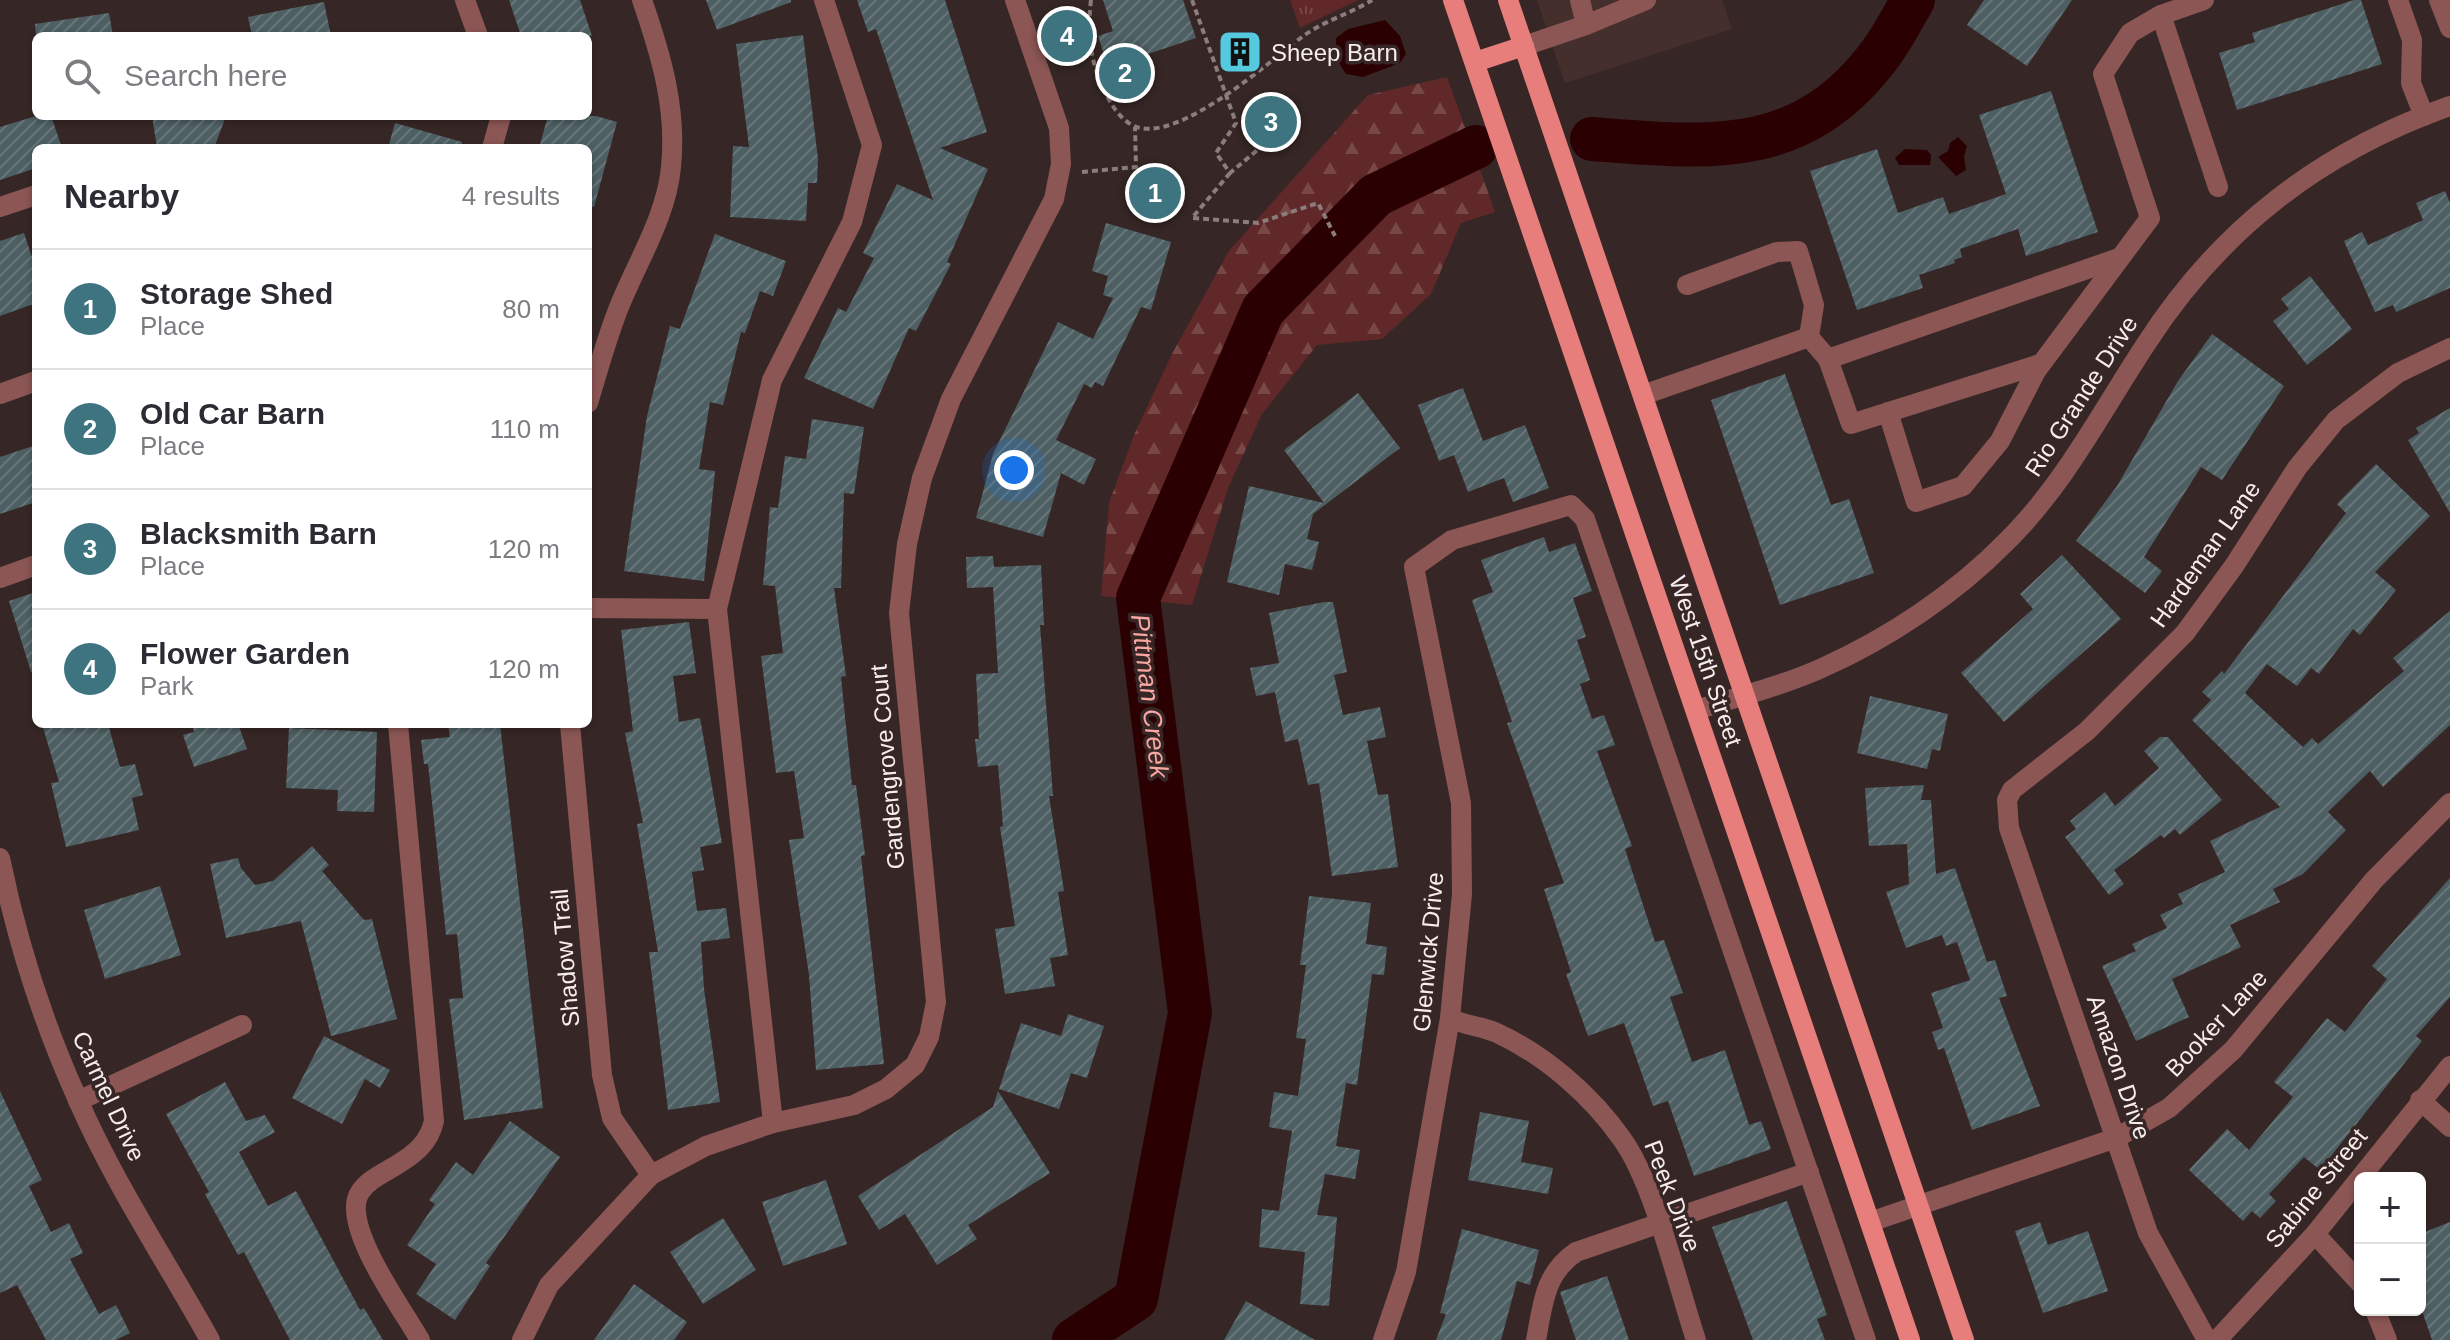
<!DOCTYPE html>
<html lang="en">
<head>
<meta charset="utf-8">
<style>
	:root { --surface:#fff; --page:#f7f7f7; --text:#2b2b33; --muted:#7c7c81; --line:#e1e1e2; --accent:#3e7380 }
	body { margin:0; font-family:Helvetica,sans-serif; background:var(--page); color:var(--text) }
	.controls { position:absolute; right:24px; bottom:24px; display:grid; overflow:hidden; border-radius:12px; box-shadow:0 2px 6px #0004 }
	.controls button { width:72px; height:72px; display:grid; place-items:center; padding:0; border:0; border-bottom:2px solid var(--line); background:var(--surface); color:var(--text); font:40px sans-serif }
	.you { position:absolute; left:1014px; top:470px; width:28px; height:28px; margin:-20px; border:6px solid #fff; border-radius:50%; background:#1a73e8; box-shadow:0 0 0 12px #1a73e833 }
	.badge { display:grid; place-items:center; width:52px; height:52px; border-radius:50%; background:var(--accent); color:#fff; font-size:26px; font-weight:700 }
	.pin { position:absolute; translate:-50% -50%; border:4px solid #fff; box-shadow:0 2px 8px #0006 }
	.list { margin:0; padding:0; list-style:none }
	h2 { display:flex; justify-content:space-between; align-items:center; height:104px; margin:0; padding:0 32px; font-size:34px }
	h2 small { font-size:26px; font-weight:400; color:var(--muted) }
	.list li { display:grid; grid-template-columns:52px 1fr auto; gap:24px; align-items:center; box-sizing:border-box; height:120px; padding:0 32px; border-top:2px solid var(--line) }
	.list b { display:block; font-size:30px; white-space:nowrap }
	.list p { margin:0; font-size:26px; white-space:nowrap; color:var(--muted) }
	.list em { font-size:26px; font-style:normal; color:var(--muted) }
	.icon { flex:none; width:44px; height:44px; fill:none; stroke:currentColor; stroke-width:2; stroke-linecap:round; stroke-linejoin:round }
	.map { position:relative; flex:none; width:2450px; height:1340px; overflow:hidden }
	.search { position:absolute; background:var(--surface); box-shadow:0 2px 6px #0004; left:32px; top:32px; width:560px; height:88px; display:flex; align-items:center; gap:20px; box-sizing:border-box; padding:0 28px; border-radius:12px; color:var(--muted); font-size:30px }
	.panel { position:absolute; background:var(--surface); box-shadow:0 2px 6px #0004; left:32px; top:144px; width:560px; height:584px; border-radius:12px }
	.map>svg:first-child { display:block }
	.built { fill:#442f2d }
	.grass { fill:url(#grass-tufts) }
	.forest { fill:url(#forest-firs) }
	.garden { fill:#602828 }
	.water { fill:#2b0003 }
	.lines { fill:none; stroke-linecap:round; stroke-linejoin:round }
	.river { stroke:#2b0003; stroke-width:44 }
	.building { fill:url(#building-hatch) }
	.path { stroke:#8a7d7c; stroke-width:4; stroke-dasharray:6 4; stroke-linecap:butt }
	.minor { stroke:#8b5654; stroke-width:20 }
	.major { stroke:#e87e7b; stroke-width:20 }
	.labels { text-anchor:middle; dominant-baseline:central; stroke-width:7; stroke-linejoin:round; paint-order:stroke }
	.poi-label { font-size:24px; fill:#f7edec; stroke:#362726; text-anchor:start }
	.street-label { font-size:24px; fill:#f7edec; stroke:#362726 }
	.water-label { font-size:26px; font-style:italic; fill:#faa6a2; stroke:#362726 }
</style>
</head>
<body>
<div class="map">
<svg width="2450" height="1340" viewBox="0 0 2450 1340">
	<defs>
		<pattern id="grass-tufts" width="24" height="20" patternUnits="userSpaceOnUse" patternTransform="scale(2)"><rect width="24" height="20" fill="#602828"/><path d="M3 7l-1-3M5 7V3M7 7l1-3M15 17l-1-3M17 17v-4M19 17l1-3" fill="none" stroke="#784847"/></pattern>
		<pattern id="forest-firs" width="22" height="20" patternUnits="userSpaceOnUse" patternTransform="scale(2)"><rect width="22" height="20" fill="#602828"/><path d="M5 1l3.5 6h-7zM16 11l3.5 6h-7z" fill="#784847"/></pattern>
		<pattern id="building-hatch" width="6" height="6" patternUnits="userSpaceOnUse" patternTransform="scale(2)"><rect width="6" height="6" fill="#4d5f62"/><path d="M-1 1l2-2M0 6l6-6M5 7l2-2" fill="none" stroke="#677679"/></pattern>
	</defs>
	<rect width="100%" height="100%" fill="#362726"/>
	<polygon class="built" points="1537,0 1722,0 1732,29 1565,83"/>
	<polygon class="grass" points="1290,0 1358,0 1300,28"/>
	<polygon class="forest" points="1447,77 1495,212 1461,223 1431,294 1382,339 1317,345 1262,414 1228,488 1192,605 1101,596 1109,503 1134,435 1173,352 1229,251 1368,95"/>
	<polygon class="garden" points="1080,9 1080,43 1058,51 1048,19"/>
	<g class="water">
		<polygon points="1385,20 1400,36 1406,54 1400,63 1363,77 1346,74 1336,58 1336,38 1348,29"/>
		<polygon points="1958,137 1967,146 1964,157 1966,170 1956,176 1938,157 1948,151 1950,143"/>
		<polygon points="1905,149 1927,150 1931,155 1930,165 1899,165 1895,158"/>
	</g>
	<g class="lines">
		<g class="river">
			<path d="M1592,139C1710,148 1802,160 1881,53C1893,37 1903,17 1913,0"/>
			<polyline points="1074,1340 1136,1299 1190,1013 1138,598 1263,310 1376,195 1476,147"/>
		</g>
	</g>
	<g class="building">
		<polygon points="509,0 580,0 592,36 521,36"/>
		<polygon points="706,0 791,0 791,2 717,30"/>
		<polygon points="857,0 945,0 987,132 940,148 988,169 947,262 951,264 916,331 909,328 873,409 804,378 838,308 846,312 874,258 863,253 897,184 933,200 876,29 868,32"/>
		<polygon points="1103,0 1183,0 1196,38 1136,58 1145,88 1118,97 1098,36 1113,31"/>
		<polygon points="1984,0 2072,0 2027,66 1967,25"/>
		<polygon points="2354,0 2361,0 2382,64 2237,110 2219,53 2255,42 2252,33"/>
		<polygon points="324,2 331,36 252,36 248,17"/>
		<polygon points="109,13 113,36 36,36 35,24"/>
		<polygon points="1247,31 1258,66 1234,74 1223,39"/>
		<polygon points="803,35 818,159 817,183 808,183 806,221 730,217 733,146 749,147 736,44"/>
		<polygon points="2051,91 2098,232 2026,256 2018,229 1960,249 1962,257 1954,260 1955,263 1919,275 1923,288 1857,310 1810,171 1877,149 1898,213 1943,197 1949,214 2006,194 1979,115"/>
		<polygon points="1280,105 1290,120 1263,139 1252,124"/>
		<polygon points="36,116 51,116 62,148 36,148 36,168 0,180 0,127"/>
		<polygon points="152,116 226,116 214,148 157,148"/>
		<polygon points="548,116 596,116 617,122 594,207 588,206 588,148 539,148"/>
		<polygon points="395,123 462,142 462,148 388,148"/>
		<polygon points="1170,176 1177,200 1141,211 1134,186"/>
		<polygon points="2445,191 2450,203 2450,288 2396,312 2393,305 2375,312 2344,241 2362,232 2368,245 2423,220 2416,203"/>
		<polygon points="1106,223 1171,242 1151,310 1141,307 1103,386 1095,382 1092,388 1084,384 1056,440 1096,459 1084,485 1061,473 1043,537 976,518 993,454 1058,322 1093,339 1113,298 1103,295 1108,276 1092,271"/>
		<polygon points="24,233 36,269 36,303 0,316 0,241"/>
		<polygon points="715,234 786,261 773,296 760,291 745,333 741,332 723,405 710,402 699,469 715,471 704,581 624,571 647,416 670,326 680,329"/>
		<polygon points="2310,276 2352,329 2307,365 2273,321 2289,309 2281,299"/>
		<polygon points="2212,334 2284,386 2222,480 2201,467 2144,557 2162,571 2145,593 2076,541 2117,486 2178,381"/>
		<polygon points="1785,374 1831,505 1849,499 1874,573 1780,605 1711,400"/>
		<polygon points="1463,388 1483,441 1525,425 1549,488 1513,502 1504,478 1468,492 1454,455 1439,461 1418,405"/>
		<polygon points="1358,393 1400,448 1313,514 1307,539 1319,542 1312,570 1285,564 1279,595 1227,582 1249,486 1324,503 1284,450"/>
		<polygon points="2450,408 2450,513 2408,440 2419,433 2416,428"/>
		<polygon points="812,419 864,427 854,494 844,493 841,588 834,588 846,676 841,677 852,785 856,785 865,855 861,856 884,1064 816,1070 809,975 789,840 804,838 794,771 776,773 761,656 783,653 775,586 763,585 770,507 778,508 785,456 806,459"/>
		<polygon points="36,445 36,502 0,514 0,457"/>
		<polygon points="2376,464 2430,516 2375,572 2396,590 2360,635 2353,629 2319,674 2311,668 2297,686 2267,664 2245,693 2303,747 2312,738 2318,744 2404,671 2393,658 2450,611 2450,725 2383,787 2370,771 2328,812 2346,830 2303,874 2273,889 2280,902 2230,925 2241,947 2172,979 2189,1017 2136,1041 2102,966 2136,951 2132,944 2167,928 2160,915 2183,904 2178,894 2225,872 2210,841 2280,807 2192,720 2211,700 2202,692 2222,671 2224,674 2346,513 2337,504"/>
		<polygon points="1544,537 1549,552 1575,543 1592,591 1573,598 1586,637 1577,640 1590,680 1580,684 1592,719 1604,715 1615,745 1597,751 1632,846 1625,849 1655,942 1664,940 1683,993 1670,997 1692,1062 1725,1050 1749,1125 1761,1121 1771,1149 1694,1176 1668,1101 1653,1106 1624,1023 1588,1036 1566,974 1571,972 1544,889 1564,883 1507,723 1512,722 1472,600 1493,592 1481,560"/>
		<polygon points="2062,555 2121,619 2004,722 1961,673 2033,609 2020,594"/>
		<polygon points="993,556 994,567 1041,565 1044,625 1040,625 1053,796 1049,796 1064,891 1058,892 1068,955 1050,958 1055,986 1005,994 995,929 1015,926 1000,827 1003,826 998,765 978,767 975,739 979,739 976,674 998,673 993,587 967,588 966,557"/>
		<polygon points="36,592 36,671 31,672 9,601"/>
		<polygon points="1324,602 1333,602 1347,672 1334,675 1343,715 1380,707 1386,737 1367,741 1378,795 1388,794 1398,867 1332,876 1319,783 1308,785 1298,739 1285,742 1275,692 1256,696 1250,668 1279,663 1269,613"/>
		<polygon points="689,622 696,673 673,676 679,722 700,718 722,843 700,847 704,870 692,872 697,911 726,908 730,938 701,942 704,989 720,1102 668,1110 649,952 658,952 637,824 643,823 625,733 633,731 621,630"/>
		<polygon points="1870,696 1948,714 1940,751 1932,749 1927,769 1857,753"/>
		<polygon points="42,724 108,724 120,767 135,764 143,795 132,798 139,830 66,847 51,783 59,782"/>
		<polygon points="192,724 238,724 247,749 194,767 183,735 194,732"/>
		<polygon points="448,724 500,724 543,1108 464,1120 449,999 463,998 457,934 446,935 428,764 424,764 421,740 450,737"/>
		<polygon points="289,728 377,732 374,812 337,811 338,790 286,788"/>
		<polygon points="2160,737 2168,737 2222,800 2180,835 2175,829 2164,838 2161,835 2114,870 2124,884 2109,895 2065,837 2076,829 2070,821 2105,792 2115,806 2159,768 2144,751"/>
		<polygon points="1924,785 1921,800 1931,800 1936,874 1955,868 1987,962 1995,960 2007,996 1999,998 2040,1106 1972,1130 1944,1048 1938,1050 1932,1032 1943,1028 1931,993 1970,980 1957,942 1946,946 1942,935 1906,948 1886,892 1909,884 1907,844 1869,846 1865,788"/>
		<polygon points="312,846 329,865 322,871 364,920 372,919 397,1019 331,1036 301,921 226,938 210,864 238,858 241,868 255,885 273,881"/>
		<polygon points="2450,878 2450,997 2416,1036 2422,1041 2320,1170 2304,1157 2269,1194 2276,1201 2260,1218 2252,1211 2243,1221 2189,1170 2227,1129 2249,1150 2293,1097 2274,1082 2327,1018 2345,1032 2387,979 2372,966"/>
		<polygon points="160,886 181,955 105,979 84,910"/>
		<polygon points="1309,896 1371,903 1366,944 1387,947 1384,975 1372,974 1357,1085 1346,1083 1336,1146 1360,1150 1355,1179 1325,1174 1317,1215 1337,1217 1329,1306 1300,1304 1305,1252 1259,1247 1262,1209 1279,1211 1292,1131 1269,1127 1274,1092 1298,1096 1306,1039 1296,1038 1306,965 1300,965"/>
		<polygon points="1068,1014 1104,1026 1087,1078 1071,1073 1059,1109 999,1089 1021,1023 1061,1036"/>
		<polygon points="324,1036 390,1070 380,1088 365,1079 342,1124 292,1098"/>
		<polygon points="225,1082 246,1121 265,1115 275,1132 239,1152 268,1206 296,1191 360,1310 364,1308 383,1340 290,1340 244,1252 238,1255 205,1194 209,1192 166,1114"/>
		<polygon points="0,1091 42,1180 29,1186 51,1232 69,1223 83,1253 70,1259 99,1314 116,1305 130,1333 116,1340 46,1340 17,1285 0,1293"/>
		<polygon points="998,1091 1050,1173 968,1225 977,1239 937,1265 905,1214 879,1230 858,1196 993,1107"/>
		<polygon points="1480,1112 1529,1121 1521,1162 1553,1168 1548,1194 1468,1180"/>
		<polygon points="510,1121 560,1157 486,1263 490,1266 455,1320 416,1294 436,1264 407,1245 435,1204 429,1200 456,1162 473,1175"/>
		<polygon points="826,1180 847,1244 783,1266 762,1202"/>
		<polygon points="1787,1201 1827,1315 1817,1319 1825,1340 1753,1340 1712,1227"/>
		<polygon points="723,1218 756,1270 703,1304 670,1252"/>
		<polygon points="2040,1222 2048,1245 2088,1231 2108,1291 2043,1313 2015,1231"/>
		<polygon points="2450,1222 2450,1340 2432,1340 2420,1305 2420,1234"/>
		<polygon points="1462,1229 1539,1250 1530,1285 1517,1281 1501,1340 1436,1340 1446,1314 1440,1313"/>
		<polygon points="1607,1276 1629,1340 1576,1340 1560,1292"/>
		<polygon points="634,1284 687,1322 674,1340 594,1340"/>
		<polygon points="1246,1301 1315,1340 1224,1340"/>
	</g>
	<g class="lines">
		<g class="path">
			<path d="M1091,0C1087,34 1090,63 1106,94C1112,106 1121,120 1134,126C1177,145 1270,61 1302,37C1323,21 1350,14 1372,0"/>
			<polyline points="1192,0 1236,123 1216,153 1230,173 1267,142"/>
			<polyline points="1082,172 1136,167 1135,127"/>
			<polyline points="1230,173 1192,218 1258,223 1318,203 1335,236"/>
		</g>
		<g class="minor">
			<polyline points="465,0 478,36"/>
			<polyline points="2204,0 2161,15 2218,187"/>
			<polyline points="2398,0 2412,40 2411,83 2424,116"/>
			<polyline points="2439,0 2450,28"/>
			<polyline points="1586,25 1646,0"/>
			<polyline points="1524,46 1586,25 1580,0"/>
			<polyline points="492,148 501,116"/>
			<polyline points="0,207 36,195"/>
			<polyline points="1687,285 1777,252 1798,251 1814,305 1809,337 1828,359 2119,258"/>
			<polyline points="1828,359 1851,424 2040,364"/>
			<polyline points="0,394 36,381"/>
			<polyline points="1643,395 1809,337"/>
			<path d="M588,403C597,374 605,344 616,315C634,266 666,220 671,167C677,108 661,55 642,0"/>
			<polyline points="1888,412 1916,502 1963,486 2000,441 2036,371 2150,218 2103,74 2130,33 2161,15"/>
			<polyline points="0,578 36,565"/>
			<polyline points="588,608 717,609"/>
			<path d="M1696,710C1737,697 1782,686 1822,668C1889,638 1955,594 2006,542C2065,484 2101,412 2146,344C2220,229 2320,152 2450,106"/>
			<path d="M398,724L434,1121C429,1143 415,1154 395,1166C382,1174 365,1181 358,1196C344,1230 403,1310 420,1340"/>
			<polyline points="570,724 602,1075 612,1118 651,1175"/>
			<path d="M0,858C17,941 43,1023 78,1100C114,1183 166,1261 210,1340"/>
			<path d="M1450,1018C1465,1026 1482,1026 1497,1033C1545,1055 1592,1096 1622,1139C1654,1183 1678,1286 1696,1340"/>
			<polyline points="2420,1100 2450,1127"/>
			<polyline points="78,1101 242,1025"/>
			<polyline points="773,1123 717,609 772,380 852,222 872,145 824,0"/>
			<polyline points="1870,1222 2116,1138 2169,1108 2233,1050 2374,880 2450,803"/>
			<polyline points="2315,1234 2360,1283"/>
			<polyline points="2375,1310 2387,1340"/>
			<polyline points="522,1340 549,1285 651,1175 706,1146 773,1123 854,1105 886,1089 915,1065 929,1037 936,1002 899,613 907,544 922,478 951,399 1054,199 1061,164 1059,128 1015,0"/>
			<polyline points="1383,1340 1406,1272 1450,1018 1462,894 1461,803 1414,567 1452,540 1571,505 1585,519 1866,1340"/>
			<path d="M1536,1340C1543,1304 1544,1274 1576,1252L1809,1172"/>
			<polyline points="2207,1340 2148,1233 2009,828 2007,800 2012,790 2087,731 2185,633 2234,566 2297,468 2336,420 2398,373 2450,348"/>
			<polyline points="2217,1340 2315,1234 2450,1066"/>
		</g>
		<g class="major">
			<polyline points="1453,0 1910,1340"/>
			<polyline points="1508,0 1964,1340"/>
			<polyline points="1475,62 1524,46"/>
		</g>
	</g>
	<defs>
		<g id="building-square" transform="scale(2.3)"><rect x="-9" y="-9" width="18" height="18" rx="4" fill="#55cadf" stroke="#362726"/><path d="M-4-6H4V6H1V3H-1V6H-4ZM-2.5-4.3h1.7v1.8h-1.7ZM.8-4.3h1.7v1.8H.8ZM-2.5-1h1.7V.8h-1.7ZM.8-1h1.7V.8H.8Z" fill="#111"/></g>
	</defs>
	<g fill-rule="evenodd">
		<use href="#building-square" x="1240" y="52"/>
	</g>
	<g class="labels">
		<g class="poi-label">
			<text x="1271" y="52">Sheep Barn</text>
		</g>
		<g class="street-label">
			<text transform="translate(2081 396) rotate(-57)">Rio Grande Drive</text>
			<text transform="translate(2205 554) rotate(-55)">Hardeman Lane</text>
			<text transform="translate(1706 661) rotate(71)">West 15th Street</text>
			<text transform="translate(887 767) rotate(-95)">Gardengrove Court</text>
			<text transform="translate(1428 952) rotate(-85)">Glenwick Drive</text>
			<text transform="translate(565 958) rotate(-95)">Shadow Trail</text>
			<text transform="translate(2216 1023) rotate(-47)">Booker Lane</text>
			<text transform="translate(2119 1067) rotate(71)">Amazon Drive</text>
			<text transform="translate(109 1096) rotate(65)">Carmel Drive</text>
			<text transform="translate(2316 1188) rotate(-51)">Sabine Street</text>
			<text transform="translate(1673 1196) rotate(69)">Peek Drive</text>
		</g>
		<g class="water-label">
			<text transform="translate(1150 696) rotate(83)">Pittman Creek</text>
		</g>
	</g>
</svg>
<div class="controls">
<button>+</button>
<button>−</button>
</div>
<div class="you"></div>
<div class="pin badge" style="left:1155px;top:193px">1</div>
<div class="pin badge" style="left:1125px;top:73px">2</div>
<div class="pin badge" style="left:1271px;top:122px">3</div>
<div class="pin badge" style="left:1067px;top:36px">4</div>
<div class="search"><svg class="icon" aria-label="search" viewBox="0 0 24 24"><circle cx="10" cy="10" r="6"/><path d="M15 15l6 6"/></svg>Search here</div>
<section class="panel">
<h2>Nearby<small>4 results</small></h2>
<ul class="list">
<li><span class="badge">1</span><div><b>Storage Shed</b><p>Place</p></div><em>80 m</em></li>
<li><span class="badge">2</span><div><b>Old Car Barn</b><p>Place</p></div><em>110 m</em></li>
<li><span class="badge">3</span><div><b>Blacksmith Barn</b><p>Place</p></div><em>120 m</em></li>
<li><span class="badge">4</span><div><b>Flower Garden</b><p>Park</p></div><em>120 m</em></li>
</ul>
</section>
</div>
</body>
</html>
